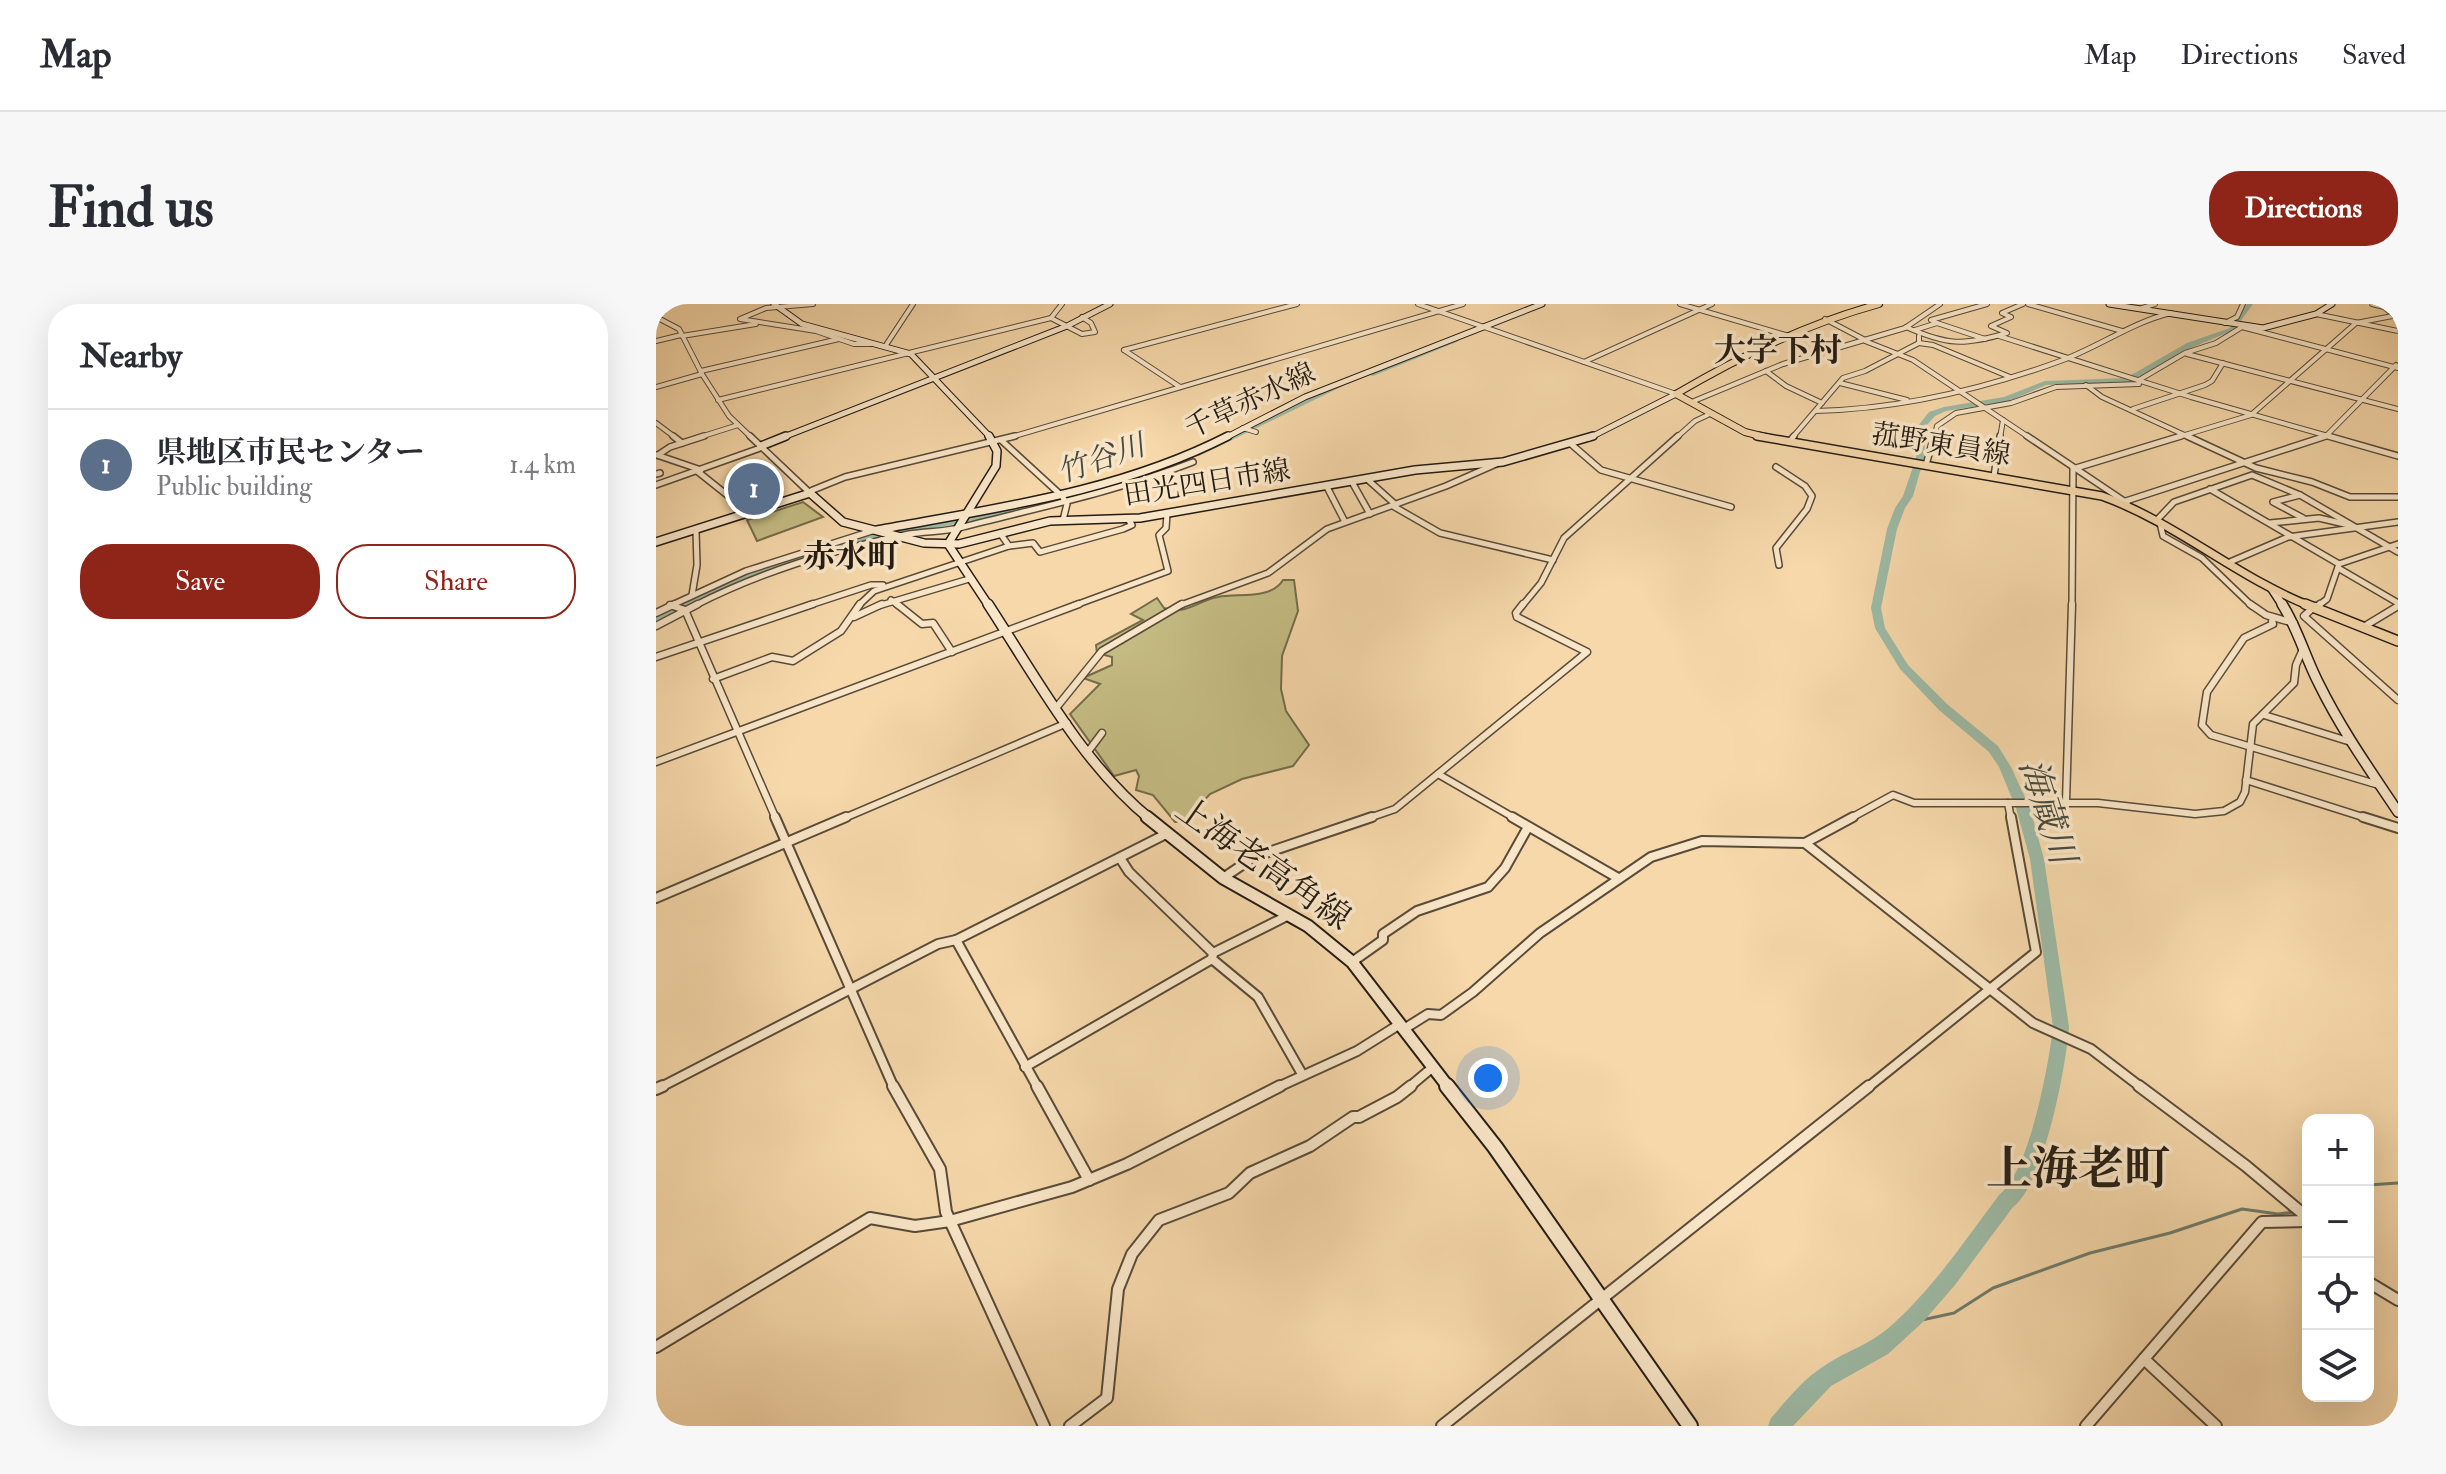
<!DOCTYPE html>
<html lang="en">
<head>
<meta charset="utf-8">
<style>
	:root { --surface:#fff; --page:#f7f7f7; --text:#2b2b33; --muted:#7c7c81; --line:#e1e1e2; --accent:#8f2418 }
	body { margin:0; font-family:"IM FELL Double Pica","Noto Serif JP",serif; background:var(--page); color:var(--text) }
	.controls { position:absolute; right:24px; bottom:24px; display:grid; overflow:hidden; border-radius:16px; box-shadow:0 8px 32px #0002 }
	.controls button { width:72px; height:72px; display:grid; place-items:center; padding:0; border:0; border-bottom:2px solid var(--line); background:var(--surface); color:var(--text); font:40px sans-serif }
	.you { position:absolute; left:832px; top:774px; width:28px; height:28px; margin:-20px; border:6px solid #fff; border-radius:50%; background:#1a73e8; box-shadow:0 0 0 12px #1a73e833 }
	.badge { display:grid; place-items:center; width:52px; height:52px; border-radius:50%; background:var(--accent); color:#fff; font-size:26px; font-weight:700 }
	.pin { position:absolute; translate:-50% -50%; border:4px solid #fff; box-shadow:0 2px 8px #0006 }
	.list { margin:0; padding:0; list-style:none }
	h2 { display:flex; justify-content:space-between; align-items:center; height:104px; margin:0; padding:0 32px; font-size:34px }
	h2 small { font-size:26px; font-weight:400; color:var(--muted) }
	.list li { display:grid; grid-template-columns:52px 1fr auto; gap:24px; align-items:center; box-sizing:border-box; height:112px; padding:0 32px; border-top:2px solid var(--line) }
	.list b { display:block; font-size:30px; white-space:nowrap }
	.list p { margin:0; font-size:26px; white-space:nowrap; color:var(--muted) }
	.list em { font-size:26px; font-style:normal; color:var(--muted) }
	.actions { display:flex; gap:16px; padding:24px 32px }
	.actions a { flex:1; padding:18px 0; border:2px solid var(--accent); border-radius:32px; text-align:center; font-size:28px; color:var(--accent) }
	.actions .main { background:var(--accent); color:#fff }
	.icon { flex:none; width:44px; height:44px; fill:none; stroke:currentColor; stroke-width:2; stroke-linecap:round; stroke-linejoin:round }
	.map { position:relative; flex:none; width:1742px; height:1122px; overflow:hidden; border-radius:32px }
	header { display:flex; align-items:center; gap:48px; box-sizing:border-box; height:112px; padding:0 40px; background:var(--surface); border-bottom:2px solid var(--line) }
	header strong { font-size:38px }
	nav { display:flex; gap:44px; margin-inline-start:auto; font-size:28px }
	.intro { display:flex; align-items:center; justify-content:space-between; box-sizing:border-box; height:192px; padding:0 48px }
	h1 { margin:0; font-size:56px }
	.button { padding:20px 36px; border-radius:32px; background:var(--accent); color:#fff; font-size:28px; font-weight:700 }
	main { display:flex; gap:48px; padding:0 48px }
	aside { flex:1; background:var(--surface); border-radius:32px; box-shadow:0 8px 32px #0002 }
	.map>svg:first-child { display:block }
	.green { fill:#c4bc83; stroke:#746c4b; stroke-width:2 }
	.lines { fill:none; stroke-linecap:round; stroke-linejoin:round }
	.stream { stroke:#6d7b6b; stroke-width:3 }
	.river { fill:#9dbaa6; fill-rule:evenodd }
	.street-far4-casing { stroke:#584b39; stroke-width:6 }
	.street-far3-casing { stroke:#584b39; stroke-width:8 }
	.street-far2-casing { stroke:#584b39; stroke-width:9 }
	.street-far1-casing { stroke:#584b39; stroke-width:12 }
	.street-casing { stroke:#584b39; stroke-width:14 }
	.secondary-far4-casing { stroke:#241c13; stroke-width:7 }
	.secondary-far3-casing { stroke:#241c13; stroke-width:10 }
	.secondary-far2-casing { stroke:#241c13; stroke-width:12 }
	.secondary-far1-casing { stroke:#241c13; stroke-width:15 }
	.secondary-casing { stroke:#241c13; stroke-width:18 }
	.primary-far2-casing { stroke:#241c13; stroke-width:8 }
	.primary-far1-casing { stroke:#241c13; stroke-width:10 }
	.primary-casing { stroke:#241c13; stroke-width:12 }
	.street-far4 { stroke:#f9e6c8; stroke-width:4 }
	.street-far3 { stroke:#f9e6c8; stroke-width:5 }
	.street-far2 { stroke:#f9e6c8; stroke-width:6 }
	.street-far1 { stroke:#f9e6c8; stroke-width:8 }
	.street { stroke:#f9e6c8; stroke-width:10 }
	.secondary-far4 { stroke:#f9e6c8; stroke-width:5 }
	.secondary-far3 { stroke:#f9e6c8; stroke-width:7 }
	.secondary-far2 { stroke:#f9e6c8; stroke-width:9 }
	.secondary-far1 { stroke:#f9e6c8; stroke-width:11 }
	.secondary { stroke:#f9e6c8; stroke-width:14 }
	.primary-far2 { stroke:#f6d8aa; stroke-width:6 }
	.primary-far1 { stroke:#f6d8aa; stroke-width:7 }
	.primary { stroke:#f6d8aa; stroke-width:9 }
	.labels { text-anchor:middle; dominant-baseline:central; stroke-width:7; stroke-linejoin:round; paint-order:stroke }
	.far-street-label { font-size:28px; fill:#241c13; stroke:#f9e6c8 }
	.far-water-label { font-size:30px; font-style:italic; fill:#484b3f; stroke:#f9e6c8 }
	.far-quarter-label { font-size:32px; font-weight:bold; fill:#241c13; stroke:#f9e6c8 }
	.street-label { font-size:34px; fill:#241c13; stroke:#f9e6c8 }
	.water-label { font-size:36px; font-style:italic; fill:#484b3f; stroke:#f9e6c8 }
	.near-quarter-label { font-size:46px; font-weight:bold; fill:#241c13; stroke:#f9e6c8 }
</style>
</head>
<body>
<header>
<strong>Map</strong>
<nav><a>Map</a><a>Directions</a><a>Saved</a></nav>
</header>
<div class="intro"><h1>Find us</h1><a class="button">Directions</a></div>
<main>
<aside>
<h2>Nearby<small></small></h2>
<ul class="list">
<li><span class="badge" style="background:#5c6f8a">1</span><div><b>県地区市民センター</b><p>Public building</p></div><em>1.4 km</em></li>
</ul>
<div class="actions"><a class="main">Save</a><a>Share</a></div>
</aside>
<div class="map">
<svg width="1742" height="1122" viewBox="0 0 1742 1122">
	<rect width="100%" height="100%" fill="#f6d8aa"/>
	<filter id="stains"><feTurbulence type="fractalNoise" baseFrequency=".0025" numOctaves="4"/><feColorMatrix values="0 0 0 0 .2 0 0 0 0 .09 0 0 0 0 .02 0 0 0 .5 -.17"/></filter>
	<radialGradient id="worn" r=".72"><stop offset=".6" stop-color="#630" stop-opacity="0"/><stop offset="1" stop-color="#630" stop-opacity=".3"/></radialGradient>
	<g class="green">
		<polygon points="147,198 167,213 101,237 91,216"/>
		<path d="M627,276H638L642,307L626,352L625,385L630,407L653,441L637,462L586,475L554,490L529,517L519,518L497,491L480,486L483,472L480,466L458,472L414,410L444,380L427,374L456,361V353L441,349L440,341L487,316L475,310L501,294L508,304C530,312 542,296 562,293C582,289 615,296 627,276Z"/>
	</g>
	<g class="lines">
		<g class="stream">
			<polyline points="1712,881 1742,879"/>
			<polyline points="1252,1019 1298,1009 1337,984 1434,949 1514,929 1586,905 1622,910 1638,908"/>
		</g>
		<g class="river">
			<path d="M1591,0H1597L1578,26L1537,43L1475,78L1390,81L1353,97L1290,107L1279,112L1270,122L1268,154L1257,192L1249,204L1241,225L1225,304L1229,324L1252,361L1291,400L1342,442L1355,463L1374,504L1388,555L1413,723C1410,763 1388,880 1357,903L1299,981L1267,1018L1232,1050L1175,1082L1137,1122H1112L1115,1114C1131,1096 1147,1075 1168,1062C1193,1045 1213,1042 1237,1020C1278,983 1310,935 1343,891C1373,869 1393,760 1397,723L1374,555L1360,504L1343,463L1333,448L1283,406L1244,365L1219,324L1215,304L1231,225L1239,204L1247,192L1260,154L1262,122L1273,108L1288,103L1348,93L1389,77L1470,74L1531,39L1574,24Z"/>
			<polygon points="796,35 803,37 717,72 710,70"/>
			<polygon points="684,78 691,80 543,152 536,150"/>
			<polygon points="506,161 510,164 509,166 415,197 407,195"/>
			<path d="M392,197L397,200L395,202L242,231L170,248L98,271L0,317V310C42,288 84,268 129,254C215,227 304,214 392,197Z"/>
		</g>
		<g class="street-far4-casing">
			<g id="street-far4">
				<polyline points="157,0 110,4 84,15 160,27 198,40 219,40"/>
				<polyline points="762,0 1020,90"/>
				<polyline points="1024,0 1133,32"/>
				<polyline points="1372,0 1466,27"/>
				<polyline points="1716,0 1728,3 1740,13"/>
				<polyline points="1486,4 1499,0"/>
				<polyline points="1660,10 1742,27"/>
				<polyline points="0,13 23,25 46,70 73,112 96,134"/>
				<polyline points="395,14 426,30 439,28 435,19 426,13"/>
				<polyline points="1169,15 1209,36"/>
				<polyline points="1281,19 1329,35"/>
				<polyline points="1569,19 1581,13 1587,0"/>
				<path d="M1250,23C1291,41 1307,42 1351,29L1335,22L1355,13L1346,9L1367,0"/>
				<polyline points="1259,26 1281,19 1275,16 1331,0"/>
				<polyline points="26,32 100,20"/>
				<polyline points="1343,32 1535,93 1679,134"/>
				<polyline points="0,37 25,31"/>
				<polyline points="1209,37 1257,56 1374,134"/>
				<polyline points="1263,39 1277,41 1354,73"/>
				<polyline points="230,41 257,0"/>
				<polyline points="468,46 641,0"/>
				<polyline points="468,46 524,83"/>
				<polyline points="1531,50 1742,105"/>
				<polyline points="928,58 1056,0"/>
				<polyline points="45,67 183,35"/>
				<polyline points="1110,67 1130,82 1166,99"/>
				<polyline points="1184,79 1251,96"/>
				<polyline points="1430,81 1446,93 1535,134"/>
				<polyline points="0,83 46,70"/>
				<polyline points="62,96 395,14 406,0"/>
				<polyline points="1038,97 1127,60 1249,24 1284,0"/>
				<polyline points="1477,105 1549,81 1556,77 1567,59"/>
				<path d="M1160,107C1244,105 1328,85 1407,56C1444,42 1477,18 1515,9"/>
				<polyline points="0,119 20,134"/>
				<polyline points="587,124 600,128"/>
				<polyline points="41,134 82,121"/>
				<polyline points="352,134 807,0"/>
				<polyline points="1020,134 1039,117 1056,109"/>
				<polyline points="1136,134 1187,74 1209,67 1263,39 1263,32"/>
				<polyline points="1278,134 1281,122 1300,109 1355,99 1400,83 1483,80 1483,76 1529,49 1560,39 1586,23 1742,64"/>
				<polyline points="1344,134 1347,116"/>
				<polyline points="1519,134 1595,111 1700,19 1742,11"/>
				<polyline points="1663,134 1670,132 1740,61"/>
			</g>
		</g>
		<g class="street-far3-casing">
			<g id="street-far3">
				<polyline points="17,132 26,139"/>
				<polyline points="94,132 154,189"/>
				<polyline points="1371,132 1471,199"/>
				<polyline points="1531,132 1600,164 1656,178 1694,193 1742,193"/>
				<polyline points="1672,132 1742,152"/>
				<polyline points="345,136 406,192 411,200 407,216"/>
				<polyline points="1133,138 1138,132"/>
				<polyline points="915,140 945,166 1075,203"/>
				<polyline points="1,151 45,166"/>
				<polyline points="2,151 14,143 48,132"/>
				<polyline points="1270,161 1278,132"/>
				<polyline points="1120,163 1149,182 1156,192 1151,205 1120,244 1123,261"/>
				<polyline points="1420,164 1525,132"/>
				<polyline points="41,167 95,210"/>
				<polyline points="0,170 4,169"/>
				<polyline points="1338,172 1344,132"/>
				<polyline points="711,175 740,201"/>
				<polyline points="696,178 714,210"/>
				<polyline points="0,181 107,143"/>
				<polyline points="671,183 689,218"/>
				<polyline points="1554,185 1683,260"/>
				<polyline points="152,188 189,173 359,132"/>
				<polyline points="1644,191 1617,198 1647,214"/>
				<polyline points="1470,197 1670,132"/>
				<polyline points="737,202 784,229 897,256"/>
				<polyline points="1500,217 1518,198 1596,171 1644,191 1742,248"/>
				<polyline points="1504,219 1507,232 1546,254 1596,302"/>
				<polyline points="1614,219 1663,214 1693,221"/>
				<polyline points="344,229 353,242 377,239 384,248 467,225 476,221 472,215"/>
				<polyline points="1574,258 1632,233 1742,218"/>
				<polyline points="1682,264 1742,299"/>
				<polyline points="36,291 41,261 40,227"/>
				<polyline points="235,296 243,302"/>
				<polyline points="14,301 18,302"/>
				<polyline points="14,302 90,267 219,226"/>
				<path d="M38,302C104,268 180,245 253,230C271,227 290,228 307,223C385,203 462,187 537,158"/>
				<polyline points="151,302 215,281 227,281"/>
				<polyline points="202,302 218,287 353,242"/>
				<polyline points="222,302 313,275"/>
				<polyline points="417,302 512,267 503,231 510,224 511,210"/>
				<polyline points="522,302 612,269 671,225 790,182 840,160"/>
				<polyline points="866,302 885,279 908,234 1022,132"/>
				<polyline points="1416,302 1417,164"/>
				<polyline points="1662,302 1671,295 1683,260 1742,240"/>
			</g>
		</g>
		<g class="street-far2-casing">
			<g id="street-far2">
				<polyline points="241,300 266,320 277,319 296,348"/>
				<polyline points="1594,300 1610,311 1638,319"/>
				<polyline points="14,301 29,306 120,515"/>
				<polyline points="1659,302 1648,312 1742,396"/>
				<polyline points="1661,303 1664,300"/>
				<polyline points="0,309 19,300"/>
				<polyline points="198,313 226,300"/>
				<polyline points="1616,317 1617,320 1588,334 1551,388 1546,421 1555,431 1723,481"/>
				<polyline points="0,322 42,300"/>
				<polyline points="1709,322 1742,302"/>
				<polyline points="0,353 157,300"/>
				<polyline points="57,375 116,353 137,357 185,327 204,300"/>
				<polyline points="400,404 446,347 526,300"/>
				<polyline points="1608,411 1695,438"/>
				<polyline points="431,449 446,429"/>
				<polyline points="0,458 423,300"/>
				<polyline points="782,470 860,515"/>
				<polyline points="1590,476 1713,515"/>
				<polyline points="1410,498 1416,300"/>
				<polyline points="1352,499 1355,515"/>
				<polyline points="186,515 411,419"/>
				<polyline points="710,515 739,505 931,348 861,313 860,309 867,300"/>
				<polyline points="1193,515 1237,491 1258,499 1442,499 1539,510 1568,507 1584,498 1589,488 1597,420 1638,379 1640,361 1648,343"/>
			</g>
		</g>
		<g class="street-far1-casing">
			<g id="street-far1">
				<polyline points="119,513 238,784"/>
				<polyline points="856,513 962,574"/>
				<polyline points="1707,513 1742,524"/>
				<polyline points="1149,539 1377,719 1435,745 1486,784"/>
				<polyline points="464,554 473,568 557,649 556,655 602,693 646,770"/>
				<polyline points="567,574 598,553 716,513"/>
				<polyline points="0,594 190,513"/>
				<polyline points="300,636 382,784"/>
				<polyline points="557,649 633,611"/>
				<polyline points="696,658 727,636 727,630 761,607 832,583 849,564 872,523"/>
				<polyline points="748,725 772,710 785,711 817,688 884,629 995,553 1046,537 1149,539 1197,513"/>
				<polyline points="369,763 556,655"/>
				<polyline points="3,784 282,640 300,636 510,530"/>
				<polyline points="620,784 701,747 744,720"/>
				<polyline points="752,784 777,763"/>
				<polyline points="1211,784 1380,648 1355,513"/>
			</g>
		</g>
		<g class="street-casing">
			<g id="street">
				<polyline points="237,782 284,865 290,908 388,1122"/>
				<polyline points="381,782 433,876"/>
				<polyline points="1483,782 1590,862 1652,914"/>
				<polyline points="0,785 7,782"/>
				<polyline points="1712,978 1742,996"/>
				<polyline points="0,1043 214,914 259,922 294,917 416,883 471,860 624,782"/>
				<polyline points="1488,1055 1560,1122"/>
				<polyline points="414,1122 451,1094 462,985 476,950 503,916 573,889 594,869 654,842 697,813 703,813 741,793 755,782"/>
				<polyline points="786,1122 1213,782"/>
				<polyline points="1430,1122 1606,918 1652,917"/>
			</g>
		</g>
		<g class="secondary-far4-casing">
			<g id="secondary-far4">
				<polyline points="0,0 3,13"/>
				<polyline points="118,0 146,20 255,50 335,134"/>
				<polyline points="1453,0 1607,24 1660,10 1676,0"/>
				<polyline points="125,134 411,22 454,0"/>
				<polyline points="569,134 649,93 886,0"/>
				<polyline points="933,134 1020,90"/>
			</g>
		</g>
		<g class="secondary-far3-casing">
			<g id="secondary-far3">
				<polyline points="105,142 130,132"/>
				<path d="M221,226C340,204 463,188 572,132"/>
				<polyline points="0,238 154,189 187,218 268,239 303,240 394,217 484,214 759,166 847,158 937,132"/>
				<polyline points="1616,285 1627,302"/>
				<polyline points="333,302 292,240 340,162 341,147 333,132"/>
			</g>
		</g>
		<g class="secondary-far2-casing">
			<g id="secondary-far2">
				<path d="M332,300C379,372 427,461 494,515"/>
				<path d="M1626,300C1642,325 1649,353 1663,380C1685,425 1714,466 1742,508"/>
			</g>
		</g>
		<g class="secondary-far1-casing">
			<polyline id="secondary-far1" points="491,513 567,574 652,622 696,658 793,784"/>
		</g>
		<g class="secondary-casing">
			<polyline id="secondary" points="791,782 839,843 1034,1122"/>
		</g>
		<g class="primary-far2-casing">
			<g id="primary-far2">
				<polyline points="1020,90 1089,128 1113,134"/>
				<path d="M1020,90C1085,52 1150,20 1223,0"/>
			</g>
		</g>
		<g class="primary-far1-casing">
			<path id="primary-far1" d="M1101,132L1446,192C1521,219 1580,273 1654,302"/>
		</g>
		<g class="primary-casing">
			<polyline id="primary" points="1649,300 1742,337"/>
		</g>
		<use href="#street-far4" class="street-far4"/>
		<use href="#street-far3" class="street-far3"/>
		<use href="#street-far2" class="street-far2"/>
		<use href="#street-far1" class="street-far1"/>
		<use href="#street" class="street"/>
		<use href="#secondary-far4" class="secondary-far4"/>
		<use href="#secondary-far3" class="secondary-far3"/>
		<use href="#secondary-far2" class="secondary-far2"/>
		<use href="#secondary-far1" class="secondary-far1"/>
		<use href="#secondary" class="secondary"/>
		<use href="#primary-far2" class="primary-far2"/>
		<use href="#primary-far1" class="primary-far1"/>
		<use href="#primary" class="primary"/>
	</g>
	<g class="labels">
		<g class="far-street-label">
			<text transform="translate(594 97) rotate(-25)">千草赤水線</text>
			<text transform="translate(1285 141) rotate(9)">菰野東員線</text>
			<text transform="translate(551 179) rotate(-9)">田光四日市線</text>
		</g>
		<g class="far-water-label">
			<text transform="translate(445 155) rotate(-19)">竹谷川</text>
		</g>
		<g class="far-quarter-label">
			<text x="1122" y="47">大字下村</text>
			<text x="195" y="253">赤水町</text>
		</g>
		<g class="street-label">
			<text transform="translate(607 560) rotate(35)">上海老高角線</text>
		</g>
		<g class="water-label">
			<text transform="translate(1391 507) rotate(72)">海蔵川</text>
		</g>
		<g class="near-quarter-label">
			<text x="1422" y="865">上海老町</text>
		</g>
	</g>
	<rect width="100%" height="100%" filter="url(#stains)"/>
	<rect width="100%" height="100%" fill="url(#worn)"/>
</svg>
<div class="controls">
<button>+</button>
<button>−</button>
<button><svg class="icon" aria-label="locate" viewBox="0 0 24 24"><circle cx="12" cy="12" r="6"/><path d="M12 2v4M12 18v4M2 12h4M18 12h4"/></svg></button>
<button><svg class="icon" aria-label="layers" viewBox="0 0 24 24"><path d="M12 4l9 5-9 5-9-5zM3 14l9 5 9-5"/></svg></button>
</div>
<div class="you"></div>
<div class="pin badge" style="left:98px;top:185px;background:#5c6f8a">1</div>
</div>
</main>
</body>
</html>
